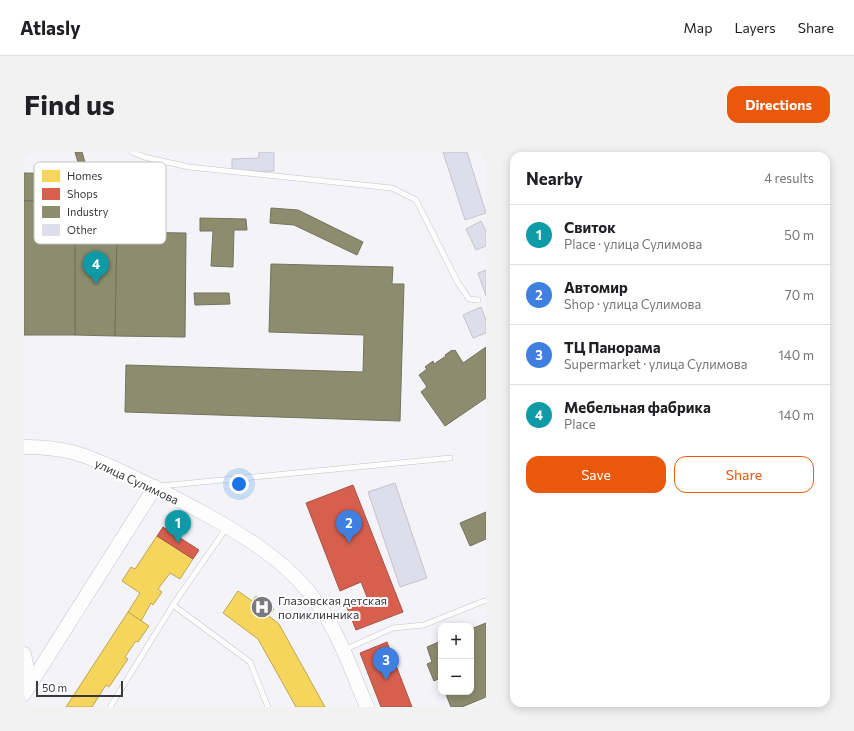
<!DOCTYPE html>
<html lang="en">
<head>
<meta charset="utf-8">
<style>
	:root { --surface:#fff; --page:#f2f2f2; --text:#202124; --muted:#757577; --line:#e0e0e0; --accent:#ea580c }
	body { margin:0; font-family:Commissioner,sans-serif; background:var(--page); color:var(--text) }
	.controls { position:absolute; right:12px; bottom:12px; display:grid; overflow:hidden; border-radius:8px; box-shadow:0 2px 10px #0003 }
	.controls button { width:36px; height:36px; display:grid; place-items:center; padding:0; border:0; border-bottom:1px solid var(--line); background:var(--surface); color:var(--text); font:20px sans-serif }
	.scale { position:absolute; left:12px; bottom:10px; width:87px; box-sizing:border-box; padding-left:4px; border:2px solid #39393d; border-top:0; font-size:11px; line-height:14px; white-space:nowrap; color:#39393d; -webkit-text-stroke:3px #fff; paint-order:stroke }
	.you { position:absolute; left:215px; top:332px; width:14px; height:14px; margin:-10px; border:3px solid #fff; border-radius:50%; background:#1a73e8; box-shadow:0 0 0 6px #1a73e833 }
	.badge { display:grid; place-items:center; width:26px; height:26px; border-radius:50%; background:var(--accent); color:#fff; font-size:13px; font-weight:700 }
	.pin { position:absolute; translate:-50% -33px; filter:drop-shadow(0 1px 2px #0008) }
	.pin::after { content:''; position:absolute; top:21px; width:14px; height:12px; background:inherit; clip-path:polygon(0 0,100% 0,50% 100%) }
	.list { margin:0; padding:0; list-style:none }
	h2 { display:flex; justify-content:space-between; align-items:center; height:52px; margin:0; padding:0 16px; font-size:17px }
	h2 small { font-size:13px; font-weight:400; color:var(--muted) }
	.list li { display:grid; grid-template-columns:26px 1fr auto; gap:12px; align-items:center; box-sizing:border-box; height:60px; padding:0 16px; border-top:1px solid var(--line) }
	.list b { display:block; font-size:15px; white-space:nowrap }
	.list p { margin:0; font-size:13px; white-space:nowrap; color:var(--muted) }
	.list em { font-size:13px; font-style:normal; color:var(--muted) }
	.actions { display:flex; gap:8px; padding:12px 16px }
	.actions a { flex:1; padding:9px 0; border:1px solid var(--accent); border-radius:12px; text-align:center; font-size:14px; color:var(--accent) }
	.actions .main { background:var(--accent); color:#fff }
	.map { position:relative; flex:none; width:462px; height:555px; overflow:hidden; border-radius:12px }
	header { display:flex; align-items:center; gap:24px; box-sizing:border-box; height:56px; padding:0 20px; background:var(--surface); border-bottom:1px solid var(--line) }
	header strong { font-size:19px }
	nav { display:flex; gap:22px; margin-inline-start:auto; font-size:14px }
	.intro { display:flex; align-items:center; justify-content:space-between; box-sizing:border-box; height:96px; padding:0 24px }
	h1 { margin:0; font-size:28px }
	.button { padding:10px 18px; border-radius:12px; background:var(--accent); color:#fff; font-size:14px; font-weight:700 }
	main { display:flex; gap:24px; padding:0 24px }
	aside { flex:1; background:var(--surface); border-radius:12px; box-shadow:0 2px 10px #0003 }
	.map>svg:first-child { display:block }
	.homes { fill:#f6d55c; stroke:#bda653 }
	.shops { fill:#d6604d; stroke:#a75448 }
	.industry { fill:#8c8c6e; stroke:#73735f }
	.building { fill:#ddddec; stroke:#c5c5c9 }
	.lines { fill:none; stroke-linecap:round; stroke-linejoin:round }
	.lane-casing { stroke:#c5c5c8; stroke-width:6 }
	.secondary-casing { stroke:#c5c5c8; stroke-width:15 }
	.lane { stroke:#fdfdfe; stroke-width:5 }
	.secondary { stroke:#fdfdfe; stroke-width:14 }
	.labels { text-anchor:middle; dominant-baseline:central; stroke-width:4; stroke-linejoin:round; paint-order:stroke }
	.street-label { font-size:12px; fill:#39393d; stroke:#fff }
	.poi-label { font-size:12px; fill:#39393d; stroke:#fff; text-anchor:start }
	.key { fill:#fff; stroke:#c4c4c5; stroke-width:1 }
	.key-label { font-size:11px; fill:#39393d }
</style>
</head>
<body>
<header>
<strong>Atlasly</strong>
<nav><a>Map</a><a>Layers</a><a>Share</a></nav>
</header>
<div class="intro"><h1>Find us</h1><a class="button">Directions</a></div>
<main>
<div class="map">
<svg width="462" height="555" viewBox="0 0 462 555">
	<rect width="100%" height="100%" fill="#f4f4f8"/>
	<g class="homes">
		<polygon points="133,384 169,407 156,427 146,421 134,437 138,440 129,453 127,451 117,469 104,460 116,441 98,429 107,415 111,417"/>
		<polygon points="214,439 228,449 232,444 250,457 245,464 255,472 301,555 272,555 234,487 199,461"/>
		<polygon points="104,460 125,474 114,490 112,489 101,505 104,507 85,535 82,533 68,555 42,555"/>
	</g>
	<g class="shops">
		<polygon points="329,333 379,460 332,478 322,453 343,445 337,430 316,439 282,351"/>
		<polygon points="139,375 175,398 169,407 133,384"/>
		<polygon points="363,490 388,555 357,555 336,501"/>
	</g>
	<g class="industry">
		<polygon points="51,0 58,0 66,27 94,29 91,184 51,183 51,49 0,49 0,21 51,22 51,28 59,28"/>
		<rect x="0" y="49" width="51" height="134"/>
		<polygon points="247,56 274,58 339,90 333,103 270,73 246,71"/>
		<polygon points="176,66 222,67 223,78 210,78 209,115 187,114 189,79 176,79"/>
		<polygon points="93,80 162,81 161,185 91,184"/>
		<polygon points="247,112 369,115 368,132 380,132 376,269 101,260 102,213 339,220 340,183 245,180"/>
		<polygon points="170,141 205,141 206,152 171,153"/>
		<polygon points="462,195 462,246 421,274 397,240 403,235 395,223 403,217 401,215 409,209 410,212 422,204 421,203 428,198 429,199 431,198 439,211"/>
		<polygon points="462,360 462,387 446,394 436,371"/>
		<polygon points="462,471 462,545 438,555 427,555 421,540 447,540 447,477"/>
		<polygon points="417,489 417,529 416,526 410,529 403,512 408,510 403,495"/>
	</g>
	<g class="building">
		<polygon points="235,0 250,0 250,19 208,20 208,7 235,6"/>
		<polygon points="419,0 443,0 462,61 441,68"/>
		<polygon points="457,69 462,79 462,94 452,98 442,77"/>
		<polygon points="462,118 462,144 454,121"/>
		<polygon points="457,155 462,168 462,181 449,186 439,163"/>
		<polygon points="371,331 403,426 376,435 344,340"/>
	</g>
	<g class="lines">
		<g class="lane-casing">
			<g id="lane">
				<polyline points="108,0 120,5 165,15 368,36 392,48 434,131 445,147 454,148"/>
				<polyline points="136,334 426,306"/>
				<polyline points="149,453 226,510 244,555"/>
				<polyline points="320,498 369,476 400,473 460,449"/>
				<polyline points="86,555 149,453 203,375"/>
			</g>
		</g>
		<g class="secondary-casing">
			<g id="secondary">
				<path d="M0,295C17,295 32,296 48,300C70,306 95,318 115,328C138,339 161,351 183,363C220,384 257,406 284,439C312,472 326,515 343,555"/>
				<polyline points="0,502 6,532"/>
				<polyline points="0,542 131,335"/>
			</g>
		</g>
		<use href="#lane" class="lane"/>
		<use href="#secondary" class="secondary"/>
	</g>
	<defs>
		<g id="hospital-disc" transform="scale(1.15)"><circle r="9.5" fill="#7a7a7e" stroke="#fff"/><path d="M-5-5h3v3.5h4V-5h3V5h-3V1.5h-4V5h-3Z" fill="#fff"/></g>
	</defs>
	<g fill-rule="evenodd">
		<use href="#hospital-disc" x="238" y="455"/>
	</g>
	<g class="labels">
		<g class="street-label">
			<text transform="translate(113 329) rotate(25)">улица Сулимова</text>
		</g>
		<g class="poi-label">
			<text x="254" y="448">Глазовская детская<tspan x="254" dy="14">поликлинника</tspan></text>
		</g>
	</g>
	<rect x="10" y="10" width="132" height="82" rx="6" class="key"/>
	<rect x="18" y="18" width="18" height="12" fill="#f6d55c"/>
	<rect x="18" y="36" width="18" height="12" fill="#d6604d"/>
	<rect x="18" y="54" width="18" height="12" fill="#8c8c6e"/>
	<rect x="18" y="72" width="18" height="12" fill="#ddddec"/>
	<g class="key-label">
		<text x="43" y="28">Homes</text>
		<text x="43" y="46">Shops</text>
		<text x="43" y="64">Industry</text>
		<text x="43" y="82">Other</text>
	</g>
</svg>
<div class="controls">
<button>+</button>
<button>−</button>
</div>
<div class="scale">50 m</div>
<div class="you"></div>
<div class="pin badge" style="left:154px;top:391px;background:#0f9aa8">1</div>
<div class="pin badge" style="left:325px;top:391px;background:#3f7fe0">2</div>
<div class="pin badge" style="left:362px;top:528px;background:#3f7fe0">3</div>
<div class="pin badge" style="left:72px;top:132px;background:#0f9aa8">4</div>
</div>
<aside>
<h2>Nearby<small>4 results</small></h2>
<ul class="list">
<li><span class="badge" style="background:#0f9aa8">1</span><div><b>Свиток</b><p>Place · улица Сулимова</p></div><em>50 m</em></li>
<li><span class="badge" style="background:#3f7fe0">2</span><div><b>Автомир</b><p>Shop · улица Сулимова</p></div><em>70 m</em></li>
<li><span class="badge" style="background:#3f7fe0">3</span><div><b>ТЦ Панорама</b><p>Supermarket · улица Сулимова</p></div><em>140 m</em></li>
<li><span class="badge" style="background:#0f9aa8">4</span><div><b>Мебельная фабрика</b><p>Place</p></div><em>140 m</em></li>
</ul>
<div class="actions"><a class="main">Save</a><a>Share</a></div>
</aside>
</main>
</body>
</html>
